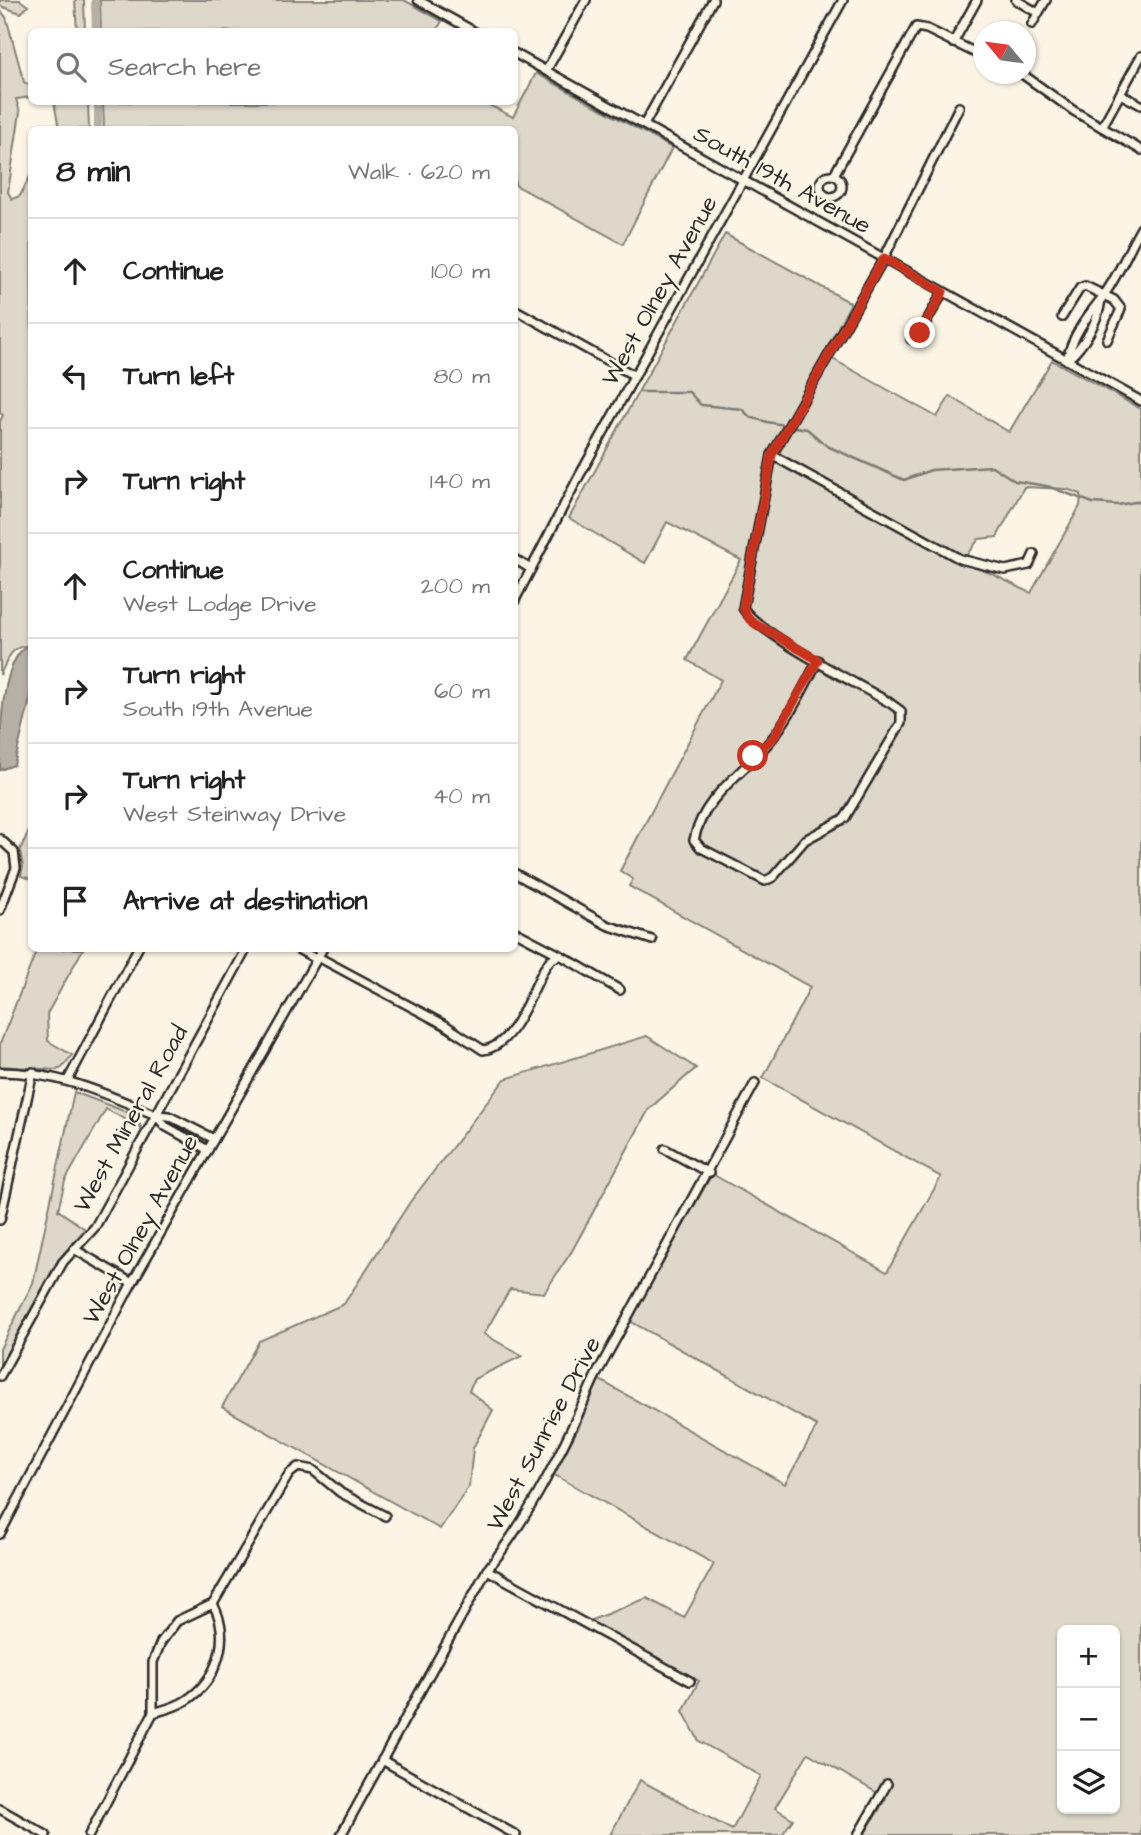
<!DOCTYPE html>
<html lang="en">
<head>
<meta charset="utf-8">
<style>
	:root { --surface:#fff; --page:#f6f6f6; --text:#222; --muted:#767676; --line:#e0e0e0 }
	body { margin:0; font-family:"Architects Daughter",sans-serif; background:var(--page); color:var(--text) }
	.controls { position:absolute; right:21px; bottom:21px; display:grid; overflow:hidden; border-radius:10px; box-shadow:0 2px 5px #0004 }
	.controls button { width:63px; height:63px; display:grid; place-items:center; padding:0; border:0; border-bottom:2px solid var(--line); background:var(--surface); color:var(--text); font:35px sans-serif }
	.compass { position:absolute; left:973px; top:21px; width:63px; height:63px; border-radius:50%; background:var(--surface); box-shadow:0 2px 5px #0004; rotate:299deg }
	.stop { position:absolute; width:21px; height:21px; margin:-16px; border:5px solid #c8321e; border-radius:50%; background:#fff }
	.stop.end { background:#c8321e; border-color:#fff; box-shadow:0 2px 7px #0008 }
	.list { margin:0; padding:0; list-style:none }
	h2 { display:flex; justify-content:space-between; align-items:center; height:91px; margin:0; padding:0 28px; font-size:30px }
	h2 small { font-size:23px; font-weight:400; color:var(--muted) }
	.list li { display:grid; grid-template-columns:46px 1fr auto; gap:21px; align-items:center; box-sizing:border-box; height:105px; padding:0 28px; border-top:2px solid var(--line) }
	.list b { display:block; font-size:26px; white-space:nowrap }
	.list p { margin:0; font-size:23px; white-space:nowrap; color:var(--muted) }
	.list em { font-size:23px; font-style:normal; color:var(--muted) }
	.icon { flex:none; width:38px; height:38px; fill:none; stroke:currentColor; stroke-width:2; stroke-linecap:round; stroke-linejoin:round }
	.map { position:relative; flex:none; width:1141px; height:1835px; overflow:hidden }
	.search { position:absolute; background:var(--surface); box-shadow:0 2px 5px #0004; left:28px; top:28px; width:490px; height:77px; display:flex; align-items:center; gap:18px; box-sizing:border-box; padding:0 24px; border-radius:10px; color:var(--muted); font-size:26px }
	.panel { position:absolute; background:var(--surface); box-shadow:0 2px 5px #0004; left:28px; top:126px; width:490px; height:826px; border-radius:10px }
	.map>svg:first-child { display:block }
	.green { fill:#ded8ca; stroke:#84827a; stroke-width:2; fill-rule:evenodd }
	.water { fill:#b4b0a5; stroke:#7d7b74; stroke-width:2 }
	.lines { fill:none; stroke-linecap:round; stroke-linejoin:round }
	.stream { stroke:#7d7b74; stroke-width:2.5 }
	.canal { stroke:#b4b0a5; stroke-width:8 }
	.minor-casing { stroke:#2b2b2b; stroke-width:12 }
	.minor { stroke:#fcf5e5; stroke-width:7 }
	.route { stroke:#c8321e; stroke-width:9 }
	.labels { text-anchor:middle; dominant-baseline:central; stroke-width:5; stroke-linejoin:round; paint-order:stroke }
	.street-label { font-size:24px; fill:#2b2b2b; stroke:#fcf5e5 }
</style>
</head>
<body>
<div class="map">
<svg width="1141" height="1835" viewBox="0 0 1141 1835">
	<rect width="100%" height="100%" fill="#fcf5e5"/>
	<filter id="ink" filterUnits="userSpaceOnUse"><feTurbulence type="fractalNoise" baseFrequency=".0143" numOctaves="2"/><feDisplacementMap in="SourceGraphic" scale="14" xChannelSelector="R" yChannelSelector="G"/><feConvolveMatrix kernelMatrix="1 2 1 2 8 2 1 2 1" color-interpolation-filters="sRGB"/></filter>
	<g filter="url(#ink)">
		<g class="green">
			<polygon points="0,0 20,0 28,6 21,13 0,6"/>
			<polygon points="75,0 84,0 85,31 77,31"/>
			<polygon points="100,0 404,0 442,21 436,32 101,31"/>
			<path d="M0,10L6,17L24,82L31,86V97L16,99L20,112L8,192L12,199L20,196L31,174L32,376L28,380L32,413V646C11,644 8,659 0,675V421L3,415L0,413Z"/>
			<polygon points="536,73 672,148 623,244 515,185 514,130 104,129 103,102 483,102 513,117"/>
			<polygon points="54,102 88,102 89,129 59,129"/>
			<path d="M725,234L851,303L768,458L961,563L990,573L1031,593L1080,506L1081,494L1066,489L1024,487L997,537L979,539L965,557L783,459L777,453L829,357L937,417L950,396L1009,432L1052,360L1141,409V1835H864L886,1798L808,1753L775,1808L793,1819L782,1835H610L640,1780L732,1830L761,1776L699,1741L683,1711L699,1681L589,1621L647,1598L684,1618L714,1564L553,1474L579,1427L596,1378L785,1484L817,1426L630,1321L712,1174L887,1272L941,1177L763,1078L810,987L629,886L633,879L620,871L721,680L687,660L741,560L667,522L645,563L569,518ZM1062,1630H1115V1809H1062Z"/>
			<polygon points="31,826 31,879 21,876 23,867 20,850"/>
			<polygon points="37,949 83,949 47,1014 48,1041 72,1055 62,1068 57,1070 0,1066 0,1044"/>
			<polygon points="647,1036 696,1068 649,1109 572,1251 544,1293 510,1289 484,1334 522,1356 474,1379 469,1391 493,1410 473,1448 469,1486 440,1529 222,1407 259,1341 344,1304 410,1202 505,1079"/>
			<polygon points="74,1092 137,1116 141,1128 106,1109 65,1181 58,1210 85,1229 58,1260 0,1366 0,1349 33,1283"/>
		</g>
		<path class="water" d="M28,646L31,648V696L14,765L0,770C0,739 0,659 28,646Z"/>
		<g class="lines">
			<polyline class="stream" points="640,392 689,392 701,405 742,409 750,417 767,422 807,429 827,446 904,480 931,470 992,466 1015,481 1047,486 1093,503 1118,505 1141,501"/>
			<g class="canal">
				<polyline points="95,0 96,32"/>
				<polyline points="98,102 98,130"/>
				<polyline points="32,766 32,776"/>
			</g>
			<g class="minor-casing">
				<g id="minor">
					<polyline points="418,0 475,32"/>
					<polyline points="1016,0 1038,13"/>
					<polyline points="1032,24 1046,0"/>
					<polyline points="953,43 977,0"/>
					<polyline points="514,53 1141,401"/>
					<polyline points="546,71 586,0"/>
					<polyline points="1022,74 1074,111 1141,150"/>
					<polyline points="1120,94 1141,105"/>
					<polyline points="644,125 713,0"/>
					<polyline points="1102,127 1141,56"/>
					<polyline points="834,175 916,27 927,29 984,57"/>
					<circle cx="831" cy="186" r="11"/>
					<polyline points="514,309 635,376"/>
					<polyline points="1062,317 1080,288 1085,286 1114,300 1121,309 1107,340"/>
					<polyline points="911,339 920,333 943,292"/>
					<path d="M1067,360C1072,336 1086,318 1101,299C1117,279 1128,250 1141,228"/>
					<path d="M1067,360C1084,346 1098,322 1101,300"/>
					<polyline points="772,455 960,559 1005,570 1029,565 1034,554"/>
					<polyline points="514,559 531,569"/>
					<polyline points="514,602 577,480 843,0"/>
					<path d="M818,660C805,686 792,712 775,735C748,771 704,793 694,840L701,848L765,881L773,877L805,840L845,818L901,723V711L890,703C858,684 759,634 743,608L772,455L884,258L959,107"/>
					<polyline points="0,839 14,852 16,868 0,910"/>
					<polyline points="514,873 607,925 652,940"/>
					<polyline points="514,931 560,955"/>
					<polyline points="296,948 316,959"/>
					<path d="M318,957L445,1025L483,1050C514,1046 530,994 544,969L550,960L560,955L620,990"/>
					<path d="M0,1072C59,1072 103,1093 156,1115L169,1116L214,1139"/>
					<polyline points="68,1080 138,948"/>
					<polyline points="156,1115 165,1126 208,1150"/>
					<polyline points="665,1149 709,1173"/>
					<polyline points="0,1220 33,1072"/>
					<polyline points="74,1249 132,1283"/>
					<polyline points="0,1376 63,1262 95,1227 247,948"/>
					<polyline points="0,1534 132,1283 323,948"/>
					<polyline points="487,1570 690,1681"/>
					<path d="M153,1713C163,1710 176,1707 185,1701C217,1681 232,1639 213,1604"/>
					<polyline points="382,1760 516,1835"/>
					<polyline points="0,1809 46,1835"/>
					<polyline points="89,1835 153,1713 153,1662 161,1642 177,1621 213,1604 289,1474 298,1467 313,1470 341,1493 385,1516"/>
					<path d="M341,1835L487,1570C532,1514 565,1445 594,1379L755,1083"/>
					<polyline points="858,1835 887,1784"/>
				</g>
			</g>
			<use href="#minor" class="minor"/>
		</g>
	</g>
	<g class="lines" filter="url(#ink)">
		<polyline class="route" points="753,756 774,737 818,660 759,626 750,620 743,608 772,455 884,258 943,292 920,333"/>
	</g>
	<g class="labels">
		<g class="street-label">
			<text transform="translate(782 180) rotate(29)">South 19th Avenue</text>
			<text transform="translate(660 291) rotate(-61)">West Olney Avenue</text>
			<text transform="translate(131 1119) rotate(-61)">West Mineral Road</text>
			<text transform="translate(141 1230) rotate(-61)">West Olney Avenue</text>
			<text transform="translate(544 1434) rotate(-62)">West Sunrise Drive</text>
		</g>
	</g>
</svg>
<div class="controls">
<button>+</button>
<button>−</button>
<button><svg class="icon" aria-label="layers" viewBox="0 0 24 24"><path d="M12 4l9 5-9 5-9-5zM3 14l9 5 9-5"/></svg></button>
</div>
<svg class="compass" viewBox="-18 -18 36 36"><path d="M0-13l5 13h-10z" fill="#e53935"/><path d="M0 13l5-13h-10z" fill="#767676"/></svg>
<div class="stop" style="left:753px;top:756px"></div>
<div class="stop end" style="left:920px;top:333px"></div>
<div class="search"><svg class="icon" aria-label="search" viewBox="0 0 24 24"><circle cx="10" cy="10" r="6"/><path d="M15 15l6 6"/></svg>Search here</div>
<section class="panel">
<h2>8 min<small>Walk · 620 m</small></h2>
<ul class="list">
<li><svg class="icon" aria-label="ahead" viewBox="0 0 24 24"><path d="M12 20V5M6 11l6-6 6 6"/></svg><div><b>Continue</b></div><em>100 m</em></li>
<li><svg class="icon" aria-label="left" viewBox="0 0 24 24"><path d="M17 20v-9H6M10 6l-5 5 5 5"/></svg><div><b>Turn left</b></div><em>80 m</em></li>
<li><svg class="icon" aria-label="right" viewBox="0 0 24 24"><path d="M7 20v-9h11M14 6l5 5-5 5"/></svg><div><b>Turn right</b></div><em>140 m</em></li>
<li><svg class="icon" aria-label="ahead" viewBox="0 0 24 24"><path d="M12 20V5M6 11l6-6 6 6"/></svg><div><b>Continue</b><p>West Lodge Drive</p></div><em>200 m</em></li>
<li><svg class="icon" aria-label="right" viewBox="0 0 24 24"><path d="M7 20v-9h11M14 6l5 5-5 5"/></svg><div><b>Turn right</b><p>South 19th Avenue</p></div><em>60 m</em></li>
<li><svg class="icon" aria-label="right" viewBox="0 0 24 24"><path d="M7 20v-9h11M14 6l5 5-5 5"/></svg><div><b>Turn right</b><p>West Steinway Drive</p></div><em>40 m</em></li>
<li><svg class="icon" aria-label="arrive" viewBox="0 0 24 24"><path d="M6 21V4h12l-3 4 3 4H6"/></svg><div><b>Arrive at destination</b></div></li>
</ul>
</section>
</div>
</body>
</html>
